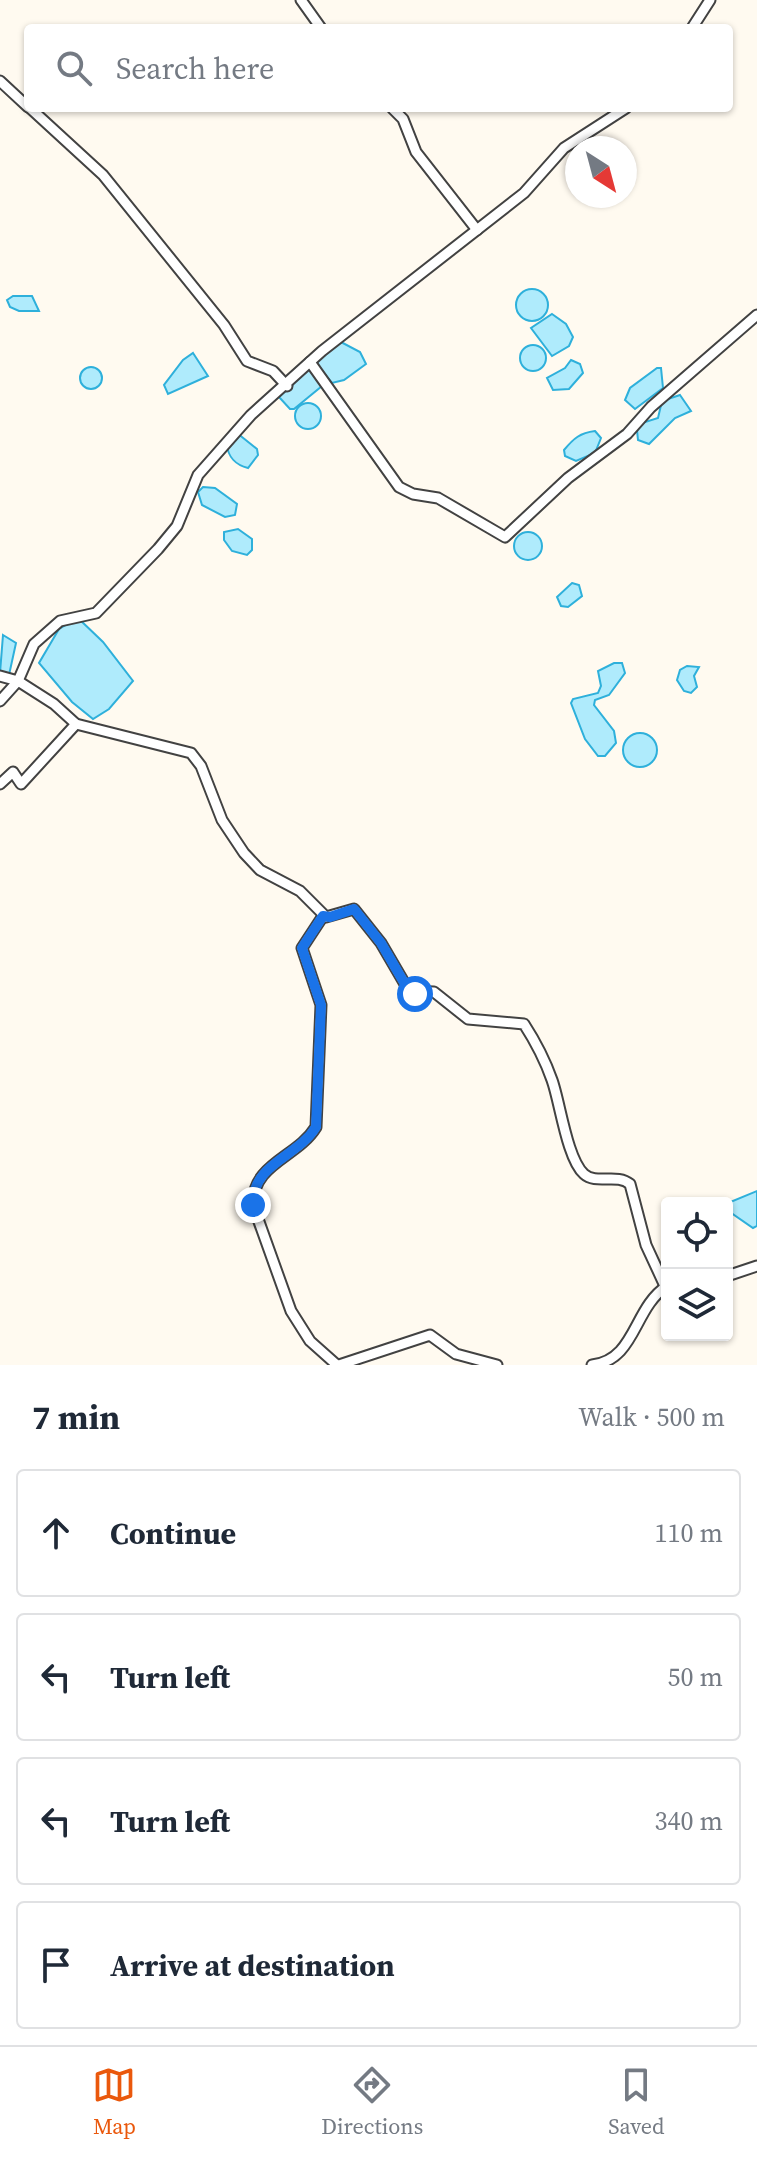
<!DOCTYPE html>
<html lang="en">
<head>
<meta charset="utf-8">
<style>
	:root { --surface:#fff; --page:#f2f2f3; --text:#1f2937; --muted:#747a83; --line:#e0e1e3; --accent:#ea580c }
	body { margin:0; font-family:"Source Serif 4",serif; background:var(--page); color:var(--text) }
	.controls { position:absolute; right:24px; bottom:24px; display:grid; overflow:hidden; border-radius:8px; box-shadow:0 2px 6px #0004 }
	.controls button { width:72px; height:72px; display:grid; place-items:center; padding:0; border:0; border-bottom:2px solid var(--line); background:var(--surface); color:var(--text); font:40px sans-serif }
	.compass { position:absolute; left:565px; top:136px; width:72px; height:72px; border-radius:50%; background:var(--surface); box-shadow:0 2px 6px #0004; rotate:144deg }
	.stop { position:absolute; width:24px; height:24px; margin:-18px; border:6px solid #1a73e8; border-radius:50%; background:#fff }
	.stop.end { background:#1a73e8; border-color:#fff; box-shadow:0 2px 8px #0008 }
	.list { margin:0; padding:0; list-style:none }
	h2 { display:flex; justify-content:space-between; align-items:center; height:104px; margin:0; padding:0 32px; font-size:34px }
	h2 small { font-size:26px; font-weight:400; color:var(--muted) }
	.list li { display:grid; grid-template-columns:52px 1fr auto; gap:24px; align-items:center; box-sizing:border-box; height:128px; margin:0 16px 16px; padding:0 16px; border:2px solid var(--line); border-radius:8px }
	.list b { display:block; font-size:30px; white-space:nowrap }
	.list em { font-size:26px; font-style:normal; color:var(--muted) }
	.icon { flex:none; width:44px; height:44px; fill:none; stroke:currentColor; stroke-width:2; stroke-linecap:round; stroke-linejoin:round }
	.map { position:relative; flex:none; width:757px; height:1365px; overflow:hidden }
	.search { position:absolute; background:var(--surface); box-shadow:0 2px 6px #0004; left:24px; right:24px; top:24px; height:88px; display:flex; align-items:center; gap:20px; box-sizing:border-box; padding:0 28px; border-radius:8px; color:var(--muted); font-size:30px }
	.sheet { height:680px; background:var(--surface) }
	nav { display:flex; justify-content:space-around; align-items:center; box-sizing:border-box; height:112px; border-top:2px solid var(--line); background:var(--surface); font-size:22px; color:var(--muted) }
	nav a { display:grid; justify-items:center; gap:4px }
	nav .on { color:var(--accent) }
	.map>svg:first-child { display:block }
	.water { fill:#afebfc; stroke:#2eb0db; stroke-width:2 }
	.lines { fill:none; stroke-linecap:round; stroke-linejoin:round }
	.minor-casing { stroke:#424242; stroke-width:13 }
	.minor { stroke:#fff; stroke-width:9 }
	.route { stroke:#1a73e8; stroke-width:10 }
</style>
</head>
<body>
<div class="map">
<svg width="757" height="1365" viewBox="0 0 757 1365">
	<rect width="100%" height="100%" fill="#fffaf0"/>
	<g class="water">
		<circle cx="532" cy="305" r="16"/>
		<polygon points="13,296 32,296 39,311 19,311 10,307 7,300"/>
		<polygon points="552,314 566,324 573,337 569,346 552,356 531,328"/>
		<polygon points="339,341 360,352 366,364 344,380 332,383 314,361"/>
		<circle cx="533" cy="358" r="13"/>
		<polygon points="193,353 208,376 168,394 164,385 183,360"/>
		<polygon points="571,360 580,364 583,373 569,389 553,390 547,378 565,368"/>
		<circle cx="91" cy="378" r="11"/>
		<polygon points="311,367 322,386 294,409 290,409 279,397"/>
		<polygon points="657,368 661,368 663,388 635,409 625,400 630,388"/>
		<polygon points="680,395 691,411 675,418 649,444 638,440 637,430 642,423 658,418 662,401"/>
		<circle cx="308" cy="416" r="13"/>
		<path d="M595,431L601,438L595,453L576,461L565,456L564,450C574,438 580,433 595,431Z"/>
		<path d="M237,433L257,449L258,455L248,468C236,465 228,457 227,445Z"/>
		<polygon points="203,487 215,488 237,504 235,515 225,517 202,505 198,492"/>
		<polygon points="238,529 252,539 252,550 247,555 232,551 224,540 224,532"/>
		<circle cx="528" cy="546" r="14"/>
		<polygon points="572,583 579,585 582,596 568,607 561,606 557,597"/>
		<polygon points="78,618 103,642 133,681 109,709 93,719 72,702 39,663 59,629"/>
		<polygon points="3,635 16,643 9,675 0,673"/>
		<polygon points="614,663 622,663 625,673 609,695 595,700 594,705 614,731 616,743 605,756 598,756 585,739 571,703 573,699 598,693 601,686 598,671"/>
		<polygon points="687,666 699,667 694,676 697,687 691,693 684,691 677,680 680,670"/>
		<circle cx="640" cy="750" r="17"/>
		<polygon points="757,1191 757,1226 753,1228 727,1210 728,1203"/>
	</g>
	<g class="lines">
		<g class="minor-casing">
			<g id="minor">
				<polyline points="301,0 321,28"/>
				<polyline points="692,28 710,0"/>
				<polyline points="0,81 28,107"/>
				<polyline points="30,108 103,175 224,325 247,361 273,371 287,386"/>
				<polyline points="392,108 403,119 416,152 477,230"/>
				<polyline points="310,362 399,487 413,494 438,498 505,537 568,478 627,434 651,407 757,315"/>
				<path d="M0,676L18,681L54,704L76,724L191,753L201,766L222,820L244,853L260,870L300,891L326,917L354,909L381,943L409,991L434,992L468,1019L524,1024C535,1041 545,1060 552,1080C560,1102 567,1159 584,1174C596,1185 617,1173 630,1184L646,1245L665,1286"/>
				<polyline points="0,701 18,681 34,644 60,621 96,613 158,549 177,526 198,475 251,415 322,351 524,193 564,148 626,108"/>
				<polyline points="0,784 13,772 21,784 76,724"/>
				<path d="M323,916L302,948L321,1005L316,1127C297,1158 252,1163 253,1205L291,1311L310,1341L337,1365"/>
				<polyline points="727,1276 757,1266"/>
				<polyline points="339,1365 430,1335 456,1354 497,1365"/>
				<path d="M592,1365C636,1360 633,1308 667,1286"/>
			</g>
		</g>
		<use href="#minor" class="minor"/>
	</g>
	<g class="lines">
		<path class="route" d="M253,1205C252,1163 297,1158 316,1127L321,1005L302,948L323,916L330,917L354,909L381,943L409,991L415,994"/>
	</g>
</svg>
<div class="controls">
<button><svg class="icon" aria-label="locate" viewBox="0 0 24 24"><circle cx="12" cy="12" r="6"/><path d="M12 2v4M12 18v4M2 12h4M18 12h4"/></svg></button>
<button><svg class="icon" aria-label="layers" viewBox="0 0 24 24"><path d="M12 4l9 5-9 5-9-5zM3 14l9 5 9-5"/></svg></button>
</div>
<svg class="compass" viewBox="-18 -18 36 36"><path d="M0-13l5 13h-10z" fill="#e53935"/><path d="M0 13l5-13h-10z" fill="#747a83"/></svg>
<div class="stop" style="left:415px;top:994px"></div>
<div class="stop end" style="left:253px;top:1205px"></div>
<div class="search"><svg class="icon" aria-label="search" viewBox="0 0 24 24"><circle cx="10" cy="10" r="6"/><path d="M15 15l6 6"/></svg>Search here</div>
</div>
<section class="sheet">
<h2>7 min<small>Walk · 500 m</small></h2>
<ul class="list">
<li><svg class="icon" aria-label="ahead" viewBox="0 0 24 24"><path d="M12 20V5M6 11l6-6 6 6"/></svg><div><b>Continue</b></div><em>110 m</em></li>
<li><svg class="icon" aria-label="left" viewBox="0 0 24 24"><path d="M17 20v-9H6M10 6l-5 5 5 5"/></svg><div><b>Turn left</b></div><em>50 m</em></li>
<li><svg class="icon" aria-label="left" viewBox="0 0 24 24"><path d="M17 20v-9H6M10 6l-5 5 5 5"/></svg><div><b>Turn left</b></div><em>340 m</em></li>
<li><svg class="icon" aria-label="arrive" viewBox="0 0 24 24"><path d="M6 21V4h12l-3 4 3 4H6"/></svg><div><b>Arrive at destination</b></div></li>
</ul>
</section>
<nav>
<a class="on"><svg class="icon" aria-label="map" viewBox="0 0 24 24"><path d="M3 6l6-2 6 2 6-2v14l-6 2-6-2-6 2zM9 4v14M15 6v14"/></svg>Map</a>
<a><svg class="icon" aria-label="directions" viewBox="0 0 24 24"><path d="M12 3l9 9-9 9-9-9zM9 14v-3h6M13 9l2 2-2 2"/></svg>Directions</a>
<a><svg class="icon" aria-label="saved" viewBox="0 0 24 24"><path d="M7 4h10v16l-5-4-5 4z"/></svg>Saved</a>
</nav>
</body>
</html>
